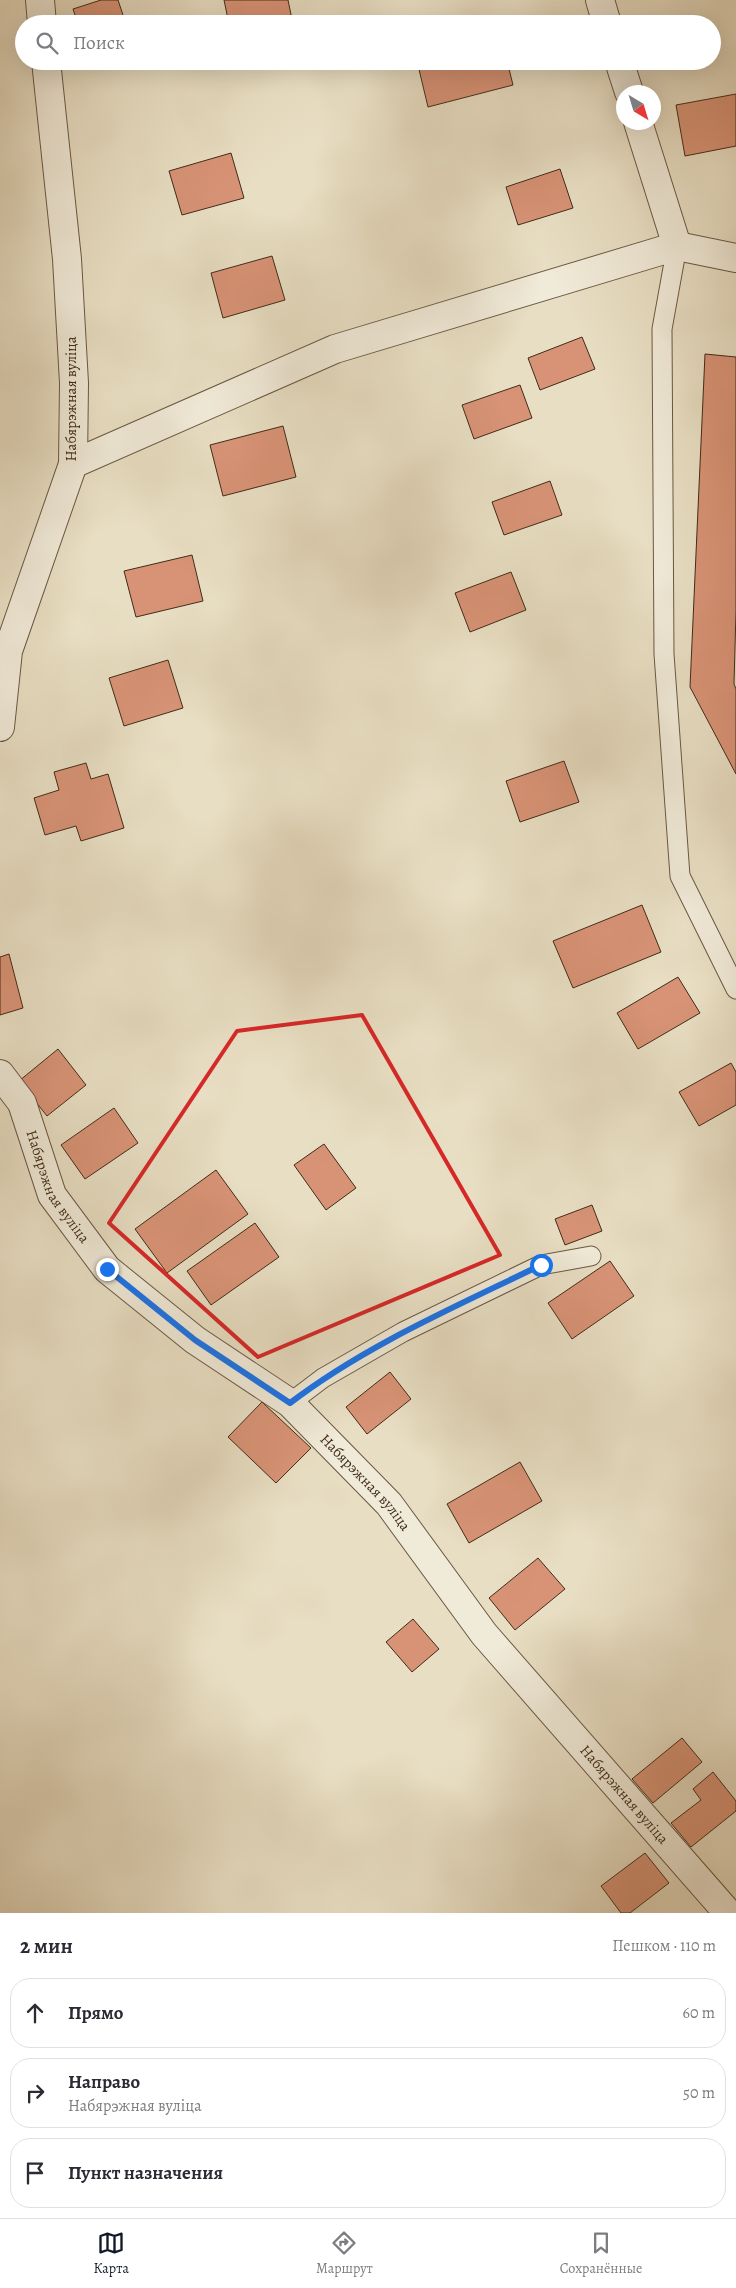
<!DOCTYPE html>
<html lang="ru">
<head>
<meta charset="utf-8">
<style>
	:root { --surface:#fff; --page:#f7f7f7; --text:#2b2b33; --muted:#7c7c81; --line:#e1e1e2; --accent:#111827 }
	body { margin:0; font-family:Alegreya,serif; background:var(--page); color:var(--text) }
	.compass { position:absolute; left:616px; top:85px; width:45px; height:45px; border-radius:50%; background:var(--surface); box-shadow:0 5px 20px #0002; rotate:142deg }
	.stop { position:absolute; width:15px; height:15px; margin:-11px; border:4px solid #1a73e8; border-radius:50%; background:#fff }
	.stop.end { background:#1a73e8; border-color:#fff; box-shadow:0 1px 5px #0008 }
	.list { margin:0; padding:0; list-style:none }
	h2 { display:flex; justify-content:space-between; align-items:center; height:65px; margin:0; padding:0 20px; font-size:21px }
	h2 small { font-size:16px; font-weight:400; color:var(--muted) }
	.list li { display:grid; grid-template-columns:32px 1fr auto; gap:15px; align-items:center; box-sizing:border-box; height:70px; margin:0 10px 10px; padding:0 10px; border:1px solid var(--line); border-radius:20px }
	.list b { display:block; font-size:19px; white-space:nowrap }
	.list p { margin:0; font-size:16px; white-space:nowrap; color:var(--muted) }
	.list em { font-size:16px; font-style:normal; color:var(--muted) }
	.icon { flex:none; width:28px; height:28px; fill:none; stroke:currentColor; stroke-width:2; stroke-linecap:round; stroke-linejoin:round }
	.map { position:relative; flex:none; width:736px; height:1913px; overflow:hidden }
	.search { position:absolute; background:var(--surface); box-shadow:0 5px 20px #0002; left:15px; right:15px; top:15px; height:55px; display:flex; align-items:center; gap:12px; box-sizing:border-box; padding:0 18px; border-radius:28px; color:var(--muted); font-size:19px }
	.sheet { height:305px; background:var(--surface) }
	nav { display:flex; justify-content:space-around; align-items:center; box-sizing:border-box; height:70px; border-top:1px solid var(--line); background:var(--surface); font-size:14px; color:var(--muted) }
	nav a { display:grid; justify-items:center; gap:2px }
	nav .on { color:var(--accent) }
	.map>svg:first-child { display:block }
	.building { fill:#d89376; stroke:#402c18 }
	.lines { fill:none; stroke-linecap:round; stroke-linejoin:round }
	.lane-casing { stroke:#6a5843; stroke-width:21 }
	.street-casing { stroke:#6a5843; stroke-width:30 }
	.lane { stroke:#f0ead8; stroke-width:19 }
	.street { stroke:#f0ead8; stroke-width:28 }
	.route { stroke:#1a73e8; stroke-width:6 }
	.marked { fill:none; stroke:#d62828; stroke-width:4; stroke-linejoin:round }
	.labels { text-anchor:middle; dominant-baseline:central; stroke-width:4.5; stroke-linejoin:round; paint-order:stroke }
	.street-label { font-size:15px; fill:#402c18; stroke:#f0ead8 }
</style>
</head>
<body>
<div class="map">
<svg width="736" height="1913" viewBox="0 0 736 1913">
	<rect width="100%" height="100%" fill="#e8dec3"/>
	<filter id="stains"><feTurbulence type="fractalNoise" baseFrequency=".004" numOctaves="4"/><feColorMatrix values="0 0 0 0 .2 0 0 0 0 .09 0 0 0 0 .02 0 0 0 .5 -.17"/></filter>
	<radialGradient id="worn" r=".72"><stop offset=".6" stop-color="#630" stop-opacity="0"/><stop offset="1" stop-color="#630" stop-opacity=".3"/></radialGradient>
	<g class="building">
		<polygon points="101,0 118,0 126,24 78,24 73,9"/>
		<polygon points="224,0 288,0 293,24 229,24"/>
		<polygon points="417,61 507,61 513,85 428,107"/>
		<polygon points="736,94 736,146 685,156 676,105"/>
		<polygon points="231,153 244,198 182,215 169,171"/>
		<polygon points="560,169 573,208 518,225 506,187"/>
		<polygon points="272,256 285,300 223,318 211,273"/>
		<polygon points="582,337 595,369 540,390 528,358"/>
		<polygon points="705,354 736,357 736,611 734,684 736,689 736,774 690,687"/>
		<polygon points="520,385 532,418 474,439 462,405"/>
		<polygon points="283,426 296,477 223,496 210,445"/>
		<polygon points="550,481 562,515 504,535 492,502"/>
		<polygon points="192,555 203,601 136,617 124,571"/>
		<polygon points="511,572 526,610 470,632 455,593"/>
		<polygon points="168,660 183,708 124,726 109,678"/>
		<polygon points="564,761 579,802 520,822 506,781"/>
		<polygon points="86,763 91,779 108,774 124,828 81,841 76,826 45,835 34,798 59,790 54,772"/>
		<polygon points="642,905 661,952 573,988 553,941"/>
		<polygon points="9,954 23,1008 0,1015 0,957"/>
		<polygon points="678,977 700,1013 638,1049 617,1013"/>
		<polygon points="58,1049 86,1085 47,1116 19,1081"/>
		<polygon points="731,1063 736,1072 736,1105 699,1126 679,1092"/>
		<polygon points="114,1108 138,1143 85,1179 61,1145"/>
		<polygon points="324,1144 356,1188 326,1210 294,1165"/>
		<polygon points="216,1170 248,1214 167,1273 135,1229"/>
		<polygon points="592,1205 602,1231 565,1245 555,1219"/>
		<polygon points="255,1223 279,1257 211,1305 187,1271"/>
		<polygon points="610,1261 634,1296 572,1339 548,1303"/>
		<polygon points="390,1372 411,1399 367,1434 346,1407"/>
		<polygon points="262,1402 311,1448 276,1483 228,1437"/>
		<polygon points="520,1462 542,1501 469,1543 447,1504"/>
		<polygon points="538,1558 565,1589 515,1630 489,1598"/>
		<polygon points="413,1619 439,1649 412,1672 386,1642"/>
		<polygon points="682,1738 702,1762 653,1803 632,1779"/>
		<polygon points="713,1772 736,1801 736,1811 691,1847 671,1823 701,1800 693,1789"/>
		<polygon points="645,1853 669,1883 630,1913 621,1913 601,1886"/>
	</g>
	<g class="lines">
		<g class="lane-casing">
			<g id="lane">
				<polyline points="677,246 662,329 664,654 680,876 736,989"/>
				<polyline points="290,1403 323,1378 403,1332 541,1265 591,1256"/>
			</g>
		</g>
		<g class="street-casing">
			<g id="street">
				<polyline points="40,0 42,24"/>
				<polyline points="600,0 607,24"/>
				<polyline points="619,61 629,92"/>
				<polyline points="638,122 677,246"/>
				<polyline points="73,464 335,349 677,246 736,258"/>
				<polyline points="0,727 8,651 73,464 74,383 67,259 46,61"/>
				<path id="s1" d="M0,1074L22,1103L52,1195L107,1269L195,1340L290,1403L389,1504L484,1634L728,1913"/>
			</g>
		</g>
		<use href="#lane" class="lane"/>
		<use href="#street" class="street"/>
	</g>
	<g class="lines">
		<path class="route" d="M107,1269L195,1340L290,1403C366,1345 455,1307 541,1265"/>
	</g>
	<path class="marked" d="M362,1015L500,1255L258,1357L109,1223L237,1031Z"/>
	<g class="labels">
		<g class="street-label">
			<text transform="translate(71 399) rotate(-90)">Набярэжная вуліца</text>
			<text stroke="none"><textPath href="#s1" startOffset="128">Набярэжная вуліца</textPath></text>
			<text stroke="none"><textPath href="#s1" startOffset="562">Набярэжная вуліца</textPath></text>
			<text stroke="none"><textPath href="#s1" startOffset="968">Набярэжная вуліца</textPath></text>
		</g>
	</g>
	<rect width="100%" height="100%" filter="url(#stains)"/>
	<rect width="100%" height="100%" fill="url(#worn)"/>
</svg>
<svg class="compass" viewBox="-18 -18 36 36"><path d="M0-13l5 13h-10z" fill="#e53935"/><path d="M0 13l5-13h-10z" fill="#7c7c81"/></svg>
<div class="stop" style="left:541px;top:1265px"></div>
<div class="stop end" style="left:107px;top:1269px"></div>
<div class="search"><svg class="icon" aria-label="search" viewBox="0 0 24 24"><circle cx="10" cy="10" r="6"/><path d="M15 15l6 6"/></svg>Поиск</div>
</div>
<section class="sheet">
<h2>2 мин<small>Пешком · 110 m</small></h2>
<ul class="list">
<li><svg class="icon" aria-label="ahead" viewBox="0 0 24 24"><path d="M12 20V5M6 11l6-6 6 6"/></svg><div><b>Прямо</b></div><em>60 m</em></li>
<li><svg class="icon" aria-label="right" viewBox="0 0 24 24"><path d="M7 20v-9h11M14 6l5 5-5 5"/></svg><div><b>Направо</b><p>Набярэжная вуліца</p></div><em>50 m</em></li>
<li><svg class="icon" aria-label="arrive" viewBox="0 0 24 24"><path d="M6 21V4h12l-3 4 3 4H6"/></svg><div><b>Пункт назначения</b></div></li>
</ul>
</section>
<nav>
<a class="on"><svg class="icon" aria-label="map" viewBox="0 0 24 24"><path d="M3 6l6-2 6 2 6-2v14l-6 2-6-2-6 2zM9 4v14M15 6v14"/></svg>Карта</a>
<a><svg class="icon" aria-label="directions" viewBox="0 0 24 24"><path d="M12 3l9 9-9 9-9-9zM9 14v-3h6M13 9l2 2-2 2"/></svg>Маршрут</a>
<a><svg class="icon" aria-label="saved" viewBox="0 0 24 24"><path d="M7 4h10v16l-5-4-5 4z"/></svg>Сохранённые</a>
</nav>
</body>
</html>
